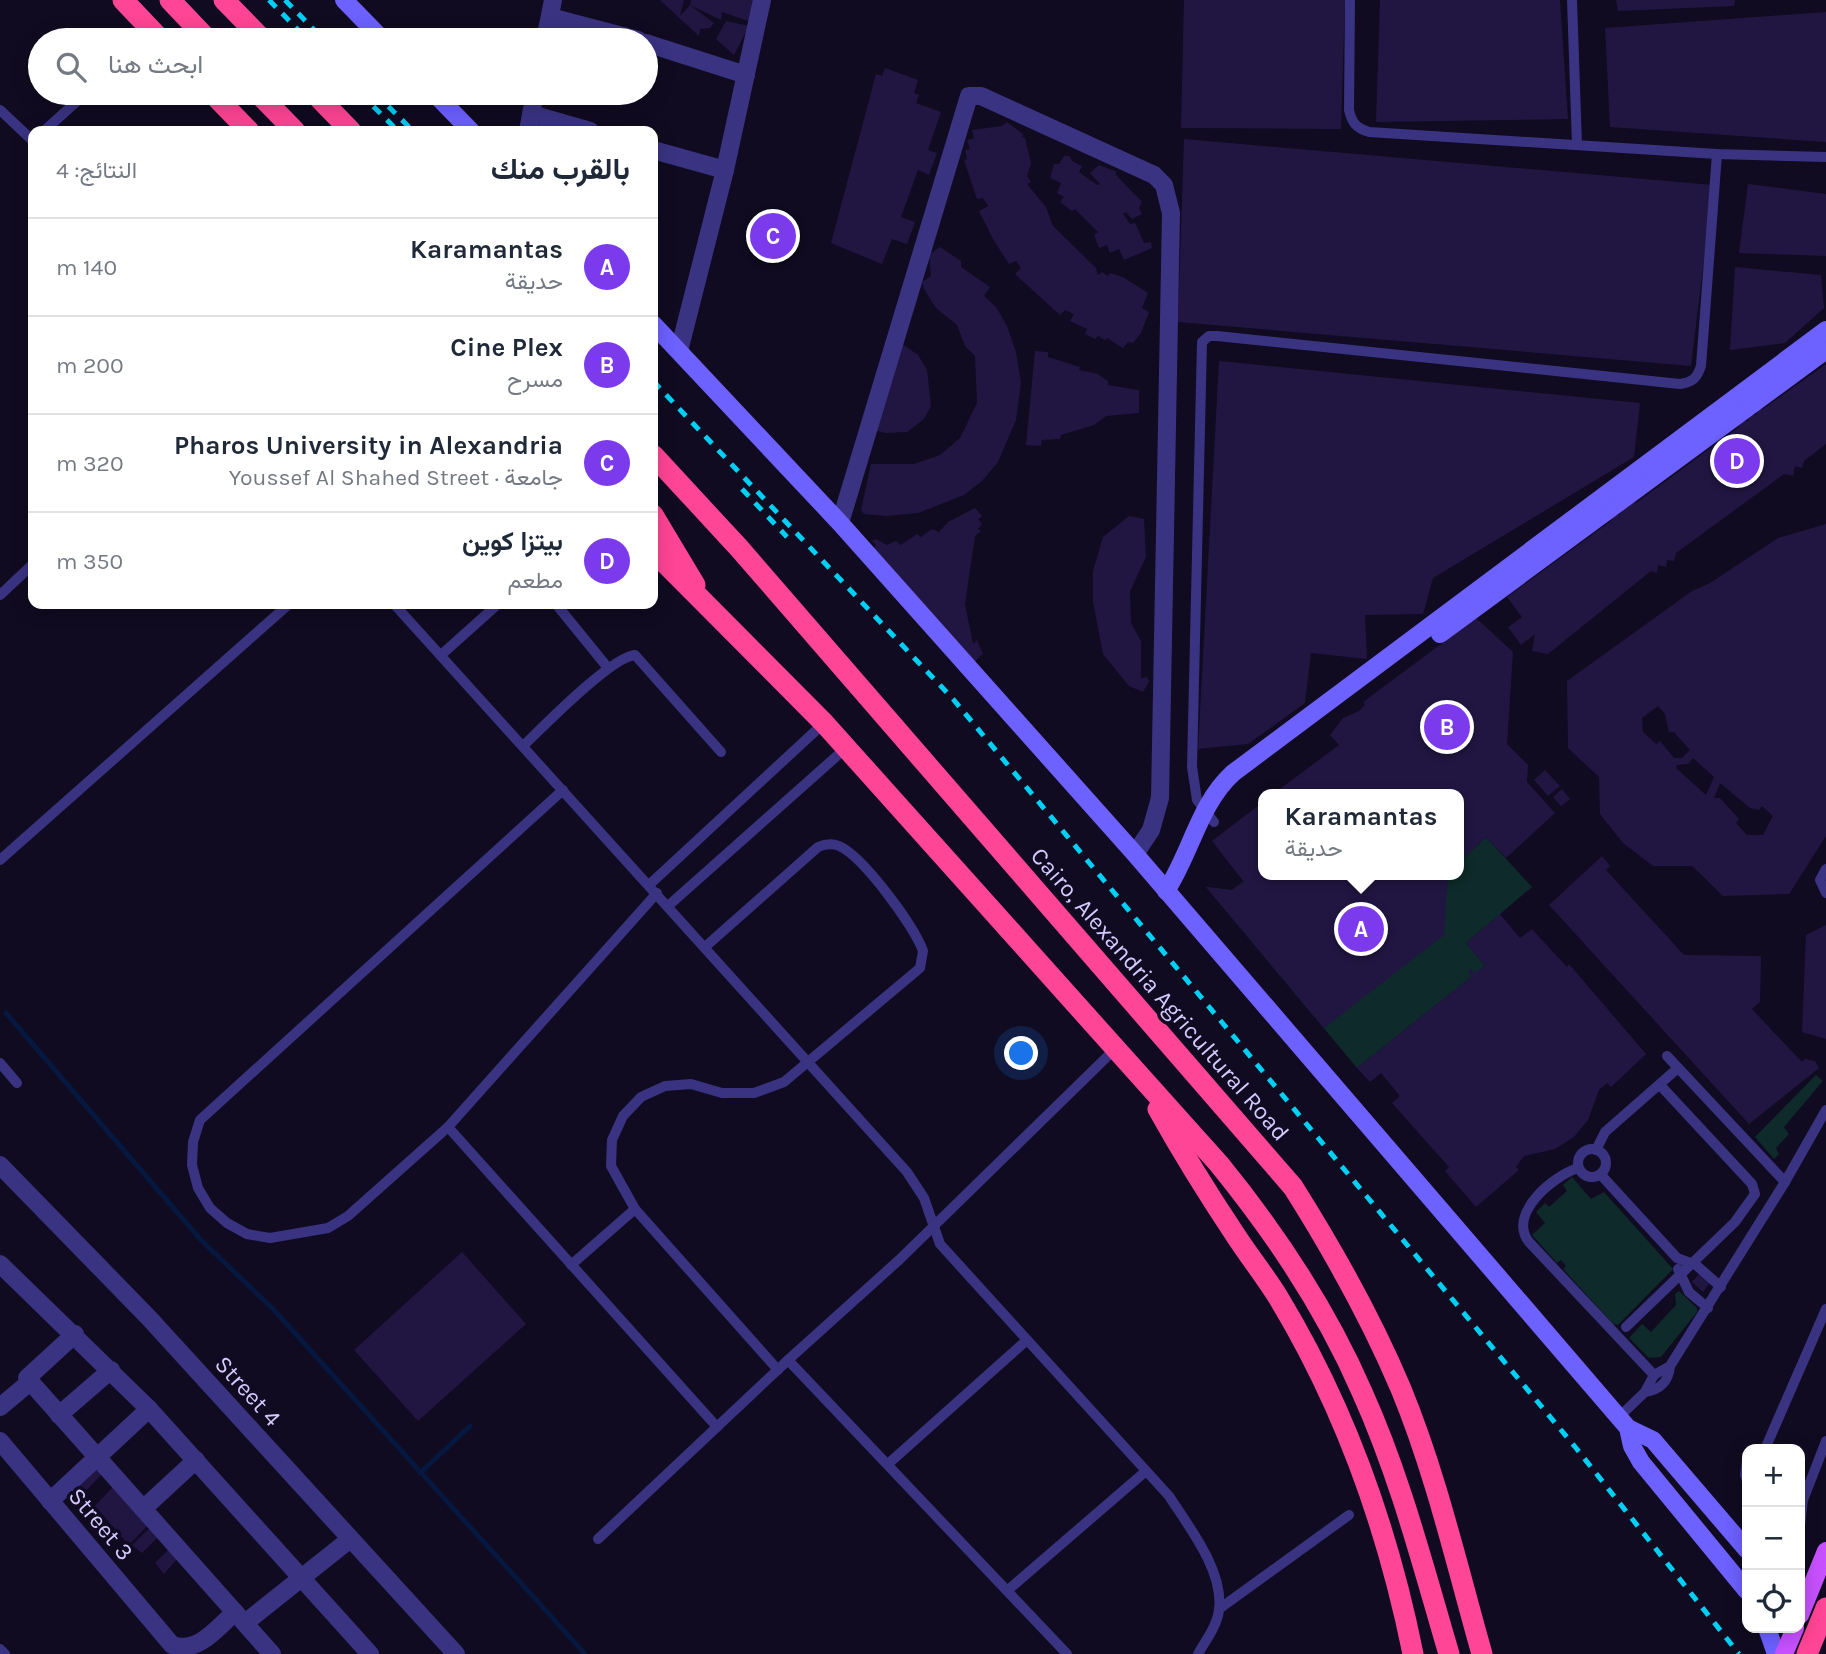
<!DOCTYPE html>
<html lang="ar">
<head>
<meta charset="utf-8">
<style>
	:root { --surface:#fff; --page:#f2f2f3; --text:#1f2937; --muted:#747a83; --line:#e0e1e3; --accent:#7c3aed }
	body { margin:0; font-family:Karla,Vazirmatn,sans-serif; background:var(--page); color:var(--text); direction:rtl }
	.controls { position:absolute; right:21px; bottom:21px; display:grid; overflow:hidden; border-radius:14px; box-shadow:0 4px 18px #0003 }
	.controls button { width:63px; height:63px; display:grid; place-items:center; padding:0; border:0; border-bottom:2px solid var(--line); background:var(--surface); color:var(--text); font:35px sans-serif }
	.you { position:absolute; left:1022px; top:1054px; width:24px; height:24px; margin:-18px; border:5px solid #fff; border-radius:50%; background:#1a73e8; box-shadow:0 0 0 10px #1a73e833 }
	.badge { display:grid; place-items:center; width:46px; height:46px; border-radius:50%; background:var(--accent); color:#fff; font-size:23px; font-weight:700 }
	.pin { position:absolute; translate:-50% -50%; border:4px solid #fff; box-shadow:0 2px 7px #0006 }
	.popup { position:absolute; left:1258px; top:789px; width:206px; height:91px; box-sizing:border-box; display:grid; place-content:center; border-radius:14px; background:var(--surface); filter:drop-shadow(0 2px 5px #0005); font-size:23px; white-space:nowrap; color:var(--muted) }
	.popup b { font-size:26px; color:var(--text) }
	.popup::after { content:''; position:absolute; left:50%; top:100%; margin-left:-14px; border:14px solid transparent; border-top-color:var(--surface) }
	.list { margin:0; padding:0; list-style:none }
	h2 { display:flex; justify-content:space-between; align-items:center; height:91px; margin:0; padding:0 28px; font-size:30px }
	h2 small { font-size:23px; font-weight:400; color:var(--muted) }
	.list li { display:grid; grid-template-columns:46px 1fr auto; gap:21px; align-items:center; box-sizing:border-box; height:98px; padding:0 28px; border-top:2px solid var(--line) }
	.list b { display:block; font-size:26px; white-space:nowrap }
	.list p { margin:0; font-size:23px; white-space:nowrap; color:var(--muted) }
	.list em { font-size:23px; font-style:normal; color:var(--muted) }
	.icon { flex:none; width:38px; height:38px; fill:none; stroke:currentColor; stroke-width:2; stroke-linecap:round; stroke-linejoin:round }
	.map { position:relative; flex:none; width:1826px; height:1654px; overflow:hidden; direction:ltr }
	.search { position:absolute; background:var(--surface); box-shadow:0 4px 18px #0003; left:28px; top:28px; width:630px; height:77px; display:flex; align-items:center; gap:18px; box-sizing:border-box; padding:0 24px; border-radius:38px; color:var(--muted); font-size:26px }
	.panel { position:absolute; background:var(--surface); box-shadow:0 4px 18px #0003; left:28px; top:126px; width:630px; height:483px; border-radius:14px; direction:rtl }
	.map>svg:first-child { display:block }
	.green { fill:#0e2a2a }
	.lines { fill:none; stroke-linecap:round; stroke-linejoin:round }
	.stream { stroke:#06183f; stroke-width:5 }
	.building { fill:#211642; fill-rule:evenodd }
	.lane { stroke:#3a3382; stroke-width:10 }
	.street { stroke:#3a3382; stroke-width:18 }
	.secondary { stroke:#6d61ff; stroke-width:18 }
	.primary { stroke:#c751ff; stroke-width:18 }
	.highway { stroke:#ff4595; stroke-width:21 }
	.rail { stroke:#00d0f5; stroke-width:5; stroke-dasharray:10 9; stroke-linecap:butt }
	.labels { text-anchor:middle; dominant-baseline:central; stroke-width:7; stroke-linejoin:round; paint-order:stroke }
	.street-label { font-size:24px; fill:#d3caff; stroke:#100b20 }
</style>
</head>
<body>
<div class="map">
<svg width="1826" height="1654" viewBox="0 0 1826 1654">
	<rect width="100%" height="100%" fill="#100b20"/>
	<g class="green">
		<polygon points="1486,837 1532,887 1466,943 1485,966 1357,1068 1206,887 1232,890 1263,867 1263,875 1459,875 1459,862"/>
		<polygon points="1816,1075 1823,1081 1784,1127 1789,1134 1776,1148 1779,1154 1774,1159 1755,1137"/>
		<polygon points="1572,1177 1591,1199 1604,1192 1673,1269 1618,1325 1613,1324 1563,1269 1566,1266 1561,1260 1557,1263 1532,1235 1545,1223 1536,1212 1545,1203 1549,1207 1567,1191 1563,1185"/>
		<polygon points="1679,1291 1697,1308 1697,1312 1661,1357 1649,1358 1629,1338 1642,1324 1651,1332 1676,1305 1675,1294"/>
	</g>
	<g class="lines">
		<g class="stream">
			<polyline points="6,1013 201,1240 274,1310 585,1654"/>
			<polyline points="420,1473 470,1426"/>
		</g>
	</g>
	<g class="building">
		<polygon points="660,0 684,0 680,16 690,5 714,23 710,28 700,29 699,36"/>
		<polygon points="691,0 759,0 751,22 722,12 721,20 690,5"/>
		<polygon points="1184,0 1345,0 1341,129 1181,128"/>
		<polygon points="1380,0 1560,0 1568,119 1376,122"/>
		<polygon points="1616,0 1735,0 1734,6 1618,11"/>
		<polygon points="1826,12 1826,142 1610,127 1605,28"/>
		<polygon points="726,21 749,26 734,55 716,39"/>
		<polygon points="885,68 918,80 914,93 919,95 916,103 941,112 928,150 937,153 929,175 918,170 901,217 915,222 907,244 892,239 882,264 831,243 876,74 882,76"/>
		<polygon points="1007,122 1024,135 1021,136 1025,138 1031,163 1027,176 1031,182 1027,184 1046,207 1053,226 1096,268 1098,275 1102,272 1108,276 1110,273 1123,277 1148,293 1142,308 1149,312 1141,333 1133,343 1128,342 1123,348 1107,338 1105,340 1098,336 1095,339 1085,334 1087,329 1070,321 1074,314 1065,310 1060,315 1015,274 1021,268 1016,261 1009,264 993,239 979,211 988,206 983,198 977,199 964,160 967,159 965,150 970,149 967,140 974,138 972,130 1002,126"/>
		<polygon points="1184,139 1713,185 1691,366 1178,322"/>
		<polygon points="1064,156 1070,156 1072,161 1082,166 1079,172 1097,185 1100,184 1090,173 1099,165 1117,172 1115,174 1142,202 1139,208 1142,214 1132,219 1126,212 1123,214 1130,224 1135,223 1144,243 1151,242 1152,248 1124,260 1119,249 1110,253 1107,245 1099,248 1094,235 1098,232 1075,209 1072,211 1060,202 1064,197 1057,193 1061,183 1050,178 1054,164 1059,164"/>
		<polygon points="1748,184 1826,194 1826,256 1739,253"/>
		<polygon points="940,247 961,261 961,267 990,287 984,296 996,307 1007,326 1016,352 1021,383 1016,420 998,462 982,481 964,495 918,513 887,516 864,514 861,510 871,464 914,464 940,455 960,438 977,403 975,356 965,346 957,325 936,308 924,289 922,282 931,276 929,255"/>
		<polygon points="1735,267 1821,275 1824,308 1785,343 1730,350"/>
		<polygon points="902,344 918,355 927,370 931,406 924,419 907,432 885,433 876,430 880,420 874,416 891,370 895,371"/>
		<polygon points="1035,351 1048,352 1048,357 1080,367 1079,370 1098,374 1108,381 1108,385 1139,390 1139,413 1106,416 1094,425 1061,435 1060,439 1042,440 1041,446 1026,445"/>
		<polygon points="1219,361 1640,403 1634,457 1433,578 1423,614 1365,615 1367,659 1311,653 1305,703 1248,744 1198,749"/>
		<polygon points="1826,364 1826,444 1804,461 1802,468 1795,466 1793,476 1784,474 1676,553 1674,561 1667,560 1666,567 1658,565 1657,573 1651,571 1548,654 1532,651 1535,634 1521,645 1508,627 1522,617 1507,597 1611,521 1613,513 1620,515 1621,507 1628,508 1630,501 1636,503 1739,427 1741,420 1748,421 1749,414 1756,415 1758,408 1763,409"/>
		<polygon points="975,508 982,516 978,519 982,524 978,529 981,531 975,536 965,604 973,644 977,640 983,654 973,663 874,548 876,545 872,541 876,539 887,545 896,541 901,545 917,534 921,537 932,529 939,532 948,522"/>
		<polygon points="1129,516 1144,519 1146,557 1130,591 1131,623 1141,641 1141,678 1147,677 1149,681 1143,692 1129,686 1103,654 1093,602 1093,571 1103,537"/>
		<path d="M1826,524V836L1789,894L1723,896L1692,866H1653L1623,843L1600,814L1599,777L1568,748L1567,681L1692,591L1710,583L1778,538ZM1658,706L1665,714L1669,732H1674L1690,750L1682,758H1674L1660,741L1656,744L1643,732L1642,718ZM1693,758L1714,777L1706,795L1676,768L1677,765L1688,764ZM1720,783L1750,808L1759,810L1762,806L1773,816L1763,835H1747L1736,823L1739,819L1720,798H1714Z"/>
		<polygon points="1476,618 1513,652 1507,744 1528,765 1527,782 1555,813 1506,858 1486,837 1459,862 1459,794 1273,794 1339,745 1330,735 1343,718 1359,711 1365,705 1363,702"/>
		<polygon points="1545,770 1560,786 1548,796 1534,780"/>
		<polygon points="1562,789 1570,799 1561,806 1553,797"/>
		<polygon points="1263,802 1263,875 1448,875 1444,935 1324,1028 1206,887 1232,890 1244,882 1212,841"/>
		<polygon points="1602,856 1610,866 1606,870 1684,955 1761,956 1760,1002 1752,1009 1802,1062 1805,1059 1815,1061 1819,1068 1749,1124 1549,905"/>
		<polygon points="1500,914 1520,938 1532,929 1567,967 1569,964 1646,1054 1611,1087 1607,1083 1599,1090 1588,1120 1574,1137 1555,1149 1524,1156 1516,1167 1519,1170 1476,1207 1445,1171 1449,1167 1392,1103 1400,1096 1381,1073 1370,1082 1357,1068 1472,976 1468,972 1471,969 1475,973 1485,966 1466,943"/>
		<polygon points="1826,925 1826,1039 1802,1032 1806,935"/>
		<polygon points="462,1252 526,1324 418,1421 354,1350"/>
		<polygon points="1699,1274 1710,1283 1703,1292 1692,1282"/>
		<polygon points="95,1467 103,1473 83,1494 73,1484"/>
		<polygon points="115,1485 150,1523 129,1545 95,1506"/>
		<polygon points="152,1526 161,1534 142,1553 132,1545"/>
		<polygon points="171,1547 177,1559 164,1574 155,1563"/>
	</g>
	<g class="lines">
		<g class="lane">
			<path d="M1350,0L1349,110C1352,123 1356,128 1369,132L1717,154L1826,157"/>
			<polyline points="1572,0 1577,145"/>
			<polyline points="0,110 33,141"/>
			<polyline points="44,131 86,93"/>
			<polyline points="0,595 33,564"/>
			<path d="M394,604L907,1172L924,1198L940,1244L1169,1496C1189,1527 1224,1571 1219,1610C1217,1626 1206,1640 1198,1654"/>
			<polyline points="556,604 608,668"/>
			<polyline points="441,655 498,604"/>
			<path d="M523,746C544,726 611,657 635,655L721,752"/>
			<polyline points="563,790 200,1120 193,1142 192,1165 198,1188 210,1208 227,1223 247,1234 270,1238 328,1228 348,1216 448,1127 657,893"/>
			<path d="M1214,822L1197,800L1192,767L1202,342L1209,336H1217L1680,384C1693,382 1697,378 1701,366L1717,154"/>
			<polyline points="0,860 289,604"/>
			<polyline points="1826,869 1820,880 1826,893"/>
			<polyline points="649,885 824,723"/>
			<polyline points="668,906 847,747"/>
			<path d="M705,947L818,847C825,844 832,843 839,846C863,856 914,926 923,951L920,968L784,1082L754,1093H722L691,1084L665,1086L641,1097L623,1116L612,1140L611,1166L635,1209L778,1370"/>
			<polyline points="1667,1056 1785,1182"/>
			<polyline points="0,1063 17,1083"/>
			<polyline points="448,1127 717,1427"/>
			<circle cx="1592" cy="1163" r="14"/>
			<polyline points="1596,1150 1605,1132 1678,1068"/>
			<path d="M1578,1168C1553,1176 1507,1214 1529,1242L1654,1375"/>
			<polyline points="1601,1175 1677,1258 1696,1265 1721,1287"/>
			<polyline points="571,1265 635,1209"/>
			<polyline points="1678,1269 1689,1292 1708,1308"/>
			<polyline points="1626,1327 1735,1222 1755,1194 1752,1184 1660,1085"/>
			<polyline points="788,1360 1067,1654"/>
			<path d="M1645,1392C1660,1390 1669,1381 1670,1366L1785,1182L1826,1110"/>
			<polyline points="1619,1417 1645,1392 1654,1375 1670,1366"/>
			<polyline points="1765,1449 1826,1309"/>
			<polyline points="1747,1460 1745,1475 1747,1481"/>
			<polyline points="888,1464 1027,1340"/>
			<polyline points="1800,1526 1803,1500 1826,1441"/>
			<polyline points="598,1539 788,1360 899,1260 1115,1049"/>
			<polyline points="1008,1590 1146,1471"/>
			<polyline points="1219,1609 1349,1515"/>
			<polyline points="0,1649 5,1654"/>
		</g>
		<g class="street">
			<polyline points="550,17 638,40"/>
			<polyline points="545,40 553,0"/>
			<polyline points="646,43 746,75"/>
			<polyline points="531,114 590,131"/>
			<polyline points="528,131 535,93"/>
			<polyline points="653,150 725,170"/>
			<polyline points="679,351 725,170 762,0"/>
			<polyline points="840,523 969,96 981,96 1154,175 1164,185 1171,213 1160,798 1151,830 1135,854"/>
			<polyline points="0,1165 149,1318 456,1654"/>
			<polyline points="0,1264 149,1409 370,1654"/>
			<polyline points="75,1334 27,1378 272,1654"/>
			<polyline points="0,1407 30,1382"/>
			<polyline points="59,1415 111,1370"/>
			<path d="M0,1441L172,1645C198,1654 217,1628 235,1612"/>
			<polyline points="50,1501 149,1409"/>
			<polyline points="143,1509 196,1460"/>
			<polyline points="245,1623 349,1540"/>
		</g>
		<g class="secondary">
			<polyline points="344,0 383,40"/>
			<polyline points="434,93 471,131"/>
			<polyline points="653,324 840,523 1135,854 1628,1428 1632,1446 1641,1462 1747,1591"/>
			<polyline points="1440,634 1826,350"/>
			<path d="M1166,891C1191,853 1199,804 1233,773L1826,330"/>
			<polyline points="1628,1428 1653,1440 1747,1550"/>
			<polyline points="1767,1628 1776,1654"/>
		</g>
		<g class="primary">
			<polyline points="1800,1615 1826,1551"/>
			<polyline points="1784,1654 1795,1628"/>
		</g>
		<g class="highway">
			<polyline points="123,0 161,40"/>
			<polyline points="170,0 208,40"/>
			<polyline points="224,0 263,40"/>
			<polyline points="212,93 249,131"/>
			<polyline points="258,93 295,131"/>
			<polyline points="314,93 351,131"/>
			<path d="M653,455L739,548L1293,1187C1334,1252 1371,1318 1401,1389C1436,1474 1457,1566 1482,1654"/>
			<polyline points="653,515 695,585"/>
			<path d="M653,551L824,723L1219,1164C1276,1234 1326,1309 1362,1392C1400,1476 1423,1566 1449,1654"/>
			<path d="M1158,1109C1182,1152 1208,1194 1236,1236C1249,1256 1265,1276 1278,1297C1344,1406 1388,1530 1413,1654"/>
			<polyline points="1807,1654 1826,1608"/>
		</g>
		<g class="rail">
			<polyline points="269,0 308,40"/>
			<polyline points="285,0 324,40"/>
			<polyline points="360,93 398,131"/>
			<polyline points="375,93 413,131"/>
			<polyline points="653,381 953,699 1576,1448 1739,1654"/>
			<polyline points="742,489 787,537"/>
		</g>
	</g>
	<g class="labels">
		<g class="street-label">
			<text transform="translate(1160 994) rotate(49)">Cairo, Alexandria Agricultural Road</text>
			<text transform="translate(248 1391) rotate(48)">Street 4</text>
			<text transform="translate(101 1524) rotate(50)">Street 3</text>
		</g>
	</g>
</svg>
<div class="controls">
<button>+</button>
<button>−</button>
<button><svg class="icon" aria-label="locate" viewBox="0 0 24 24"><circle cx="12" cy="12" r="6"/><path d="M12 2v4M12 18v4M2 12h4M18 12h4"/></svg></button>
</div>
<div class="you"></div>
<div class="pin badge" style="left:1361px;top:929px">A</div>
<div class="popup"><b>Karamantas</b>حديقة</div>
<div class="pin badge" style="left:1447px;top:727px">B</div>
<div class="pin badge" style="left:773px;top:236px">C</div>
<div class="pin badge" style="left:1737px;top:461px">D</div>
<div class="search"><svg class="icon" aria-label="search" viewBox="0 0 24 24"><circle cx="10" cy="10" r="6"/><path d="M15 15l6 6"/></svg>ابحث هنا</div>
<section class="panel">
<h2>بالقرب منك<small>النتائج: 4</small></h2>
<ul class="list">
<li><span class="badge">A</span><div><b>Karamantas</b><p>حديقة</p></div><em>140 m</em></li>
<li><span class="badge">B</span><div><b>Cine Plex</b><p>مسرح</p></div><em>200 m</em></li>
<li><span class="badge">C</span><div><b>Pharos University in Alexandria</b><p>جامعة · Youssef Al Shahed Street</p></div><em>320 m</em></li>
<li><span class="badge">D</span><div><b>بيتزا كوين</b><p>مطعم</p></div><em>350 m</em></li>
</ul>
</section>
</div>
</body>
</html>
